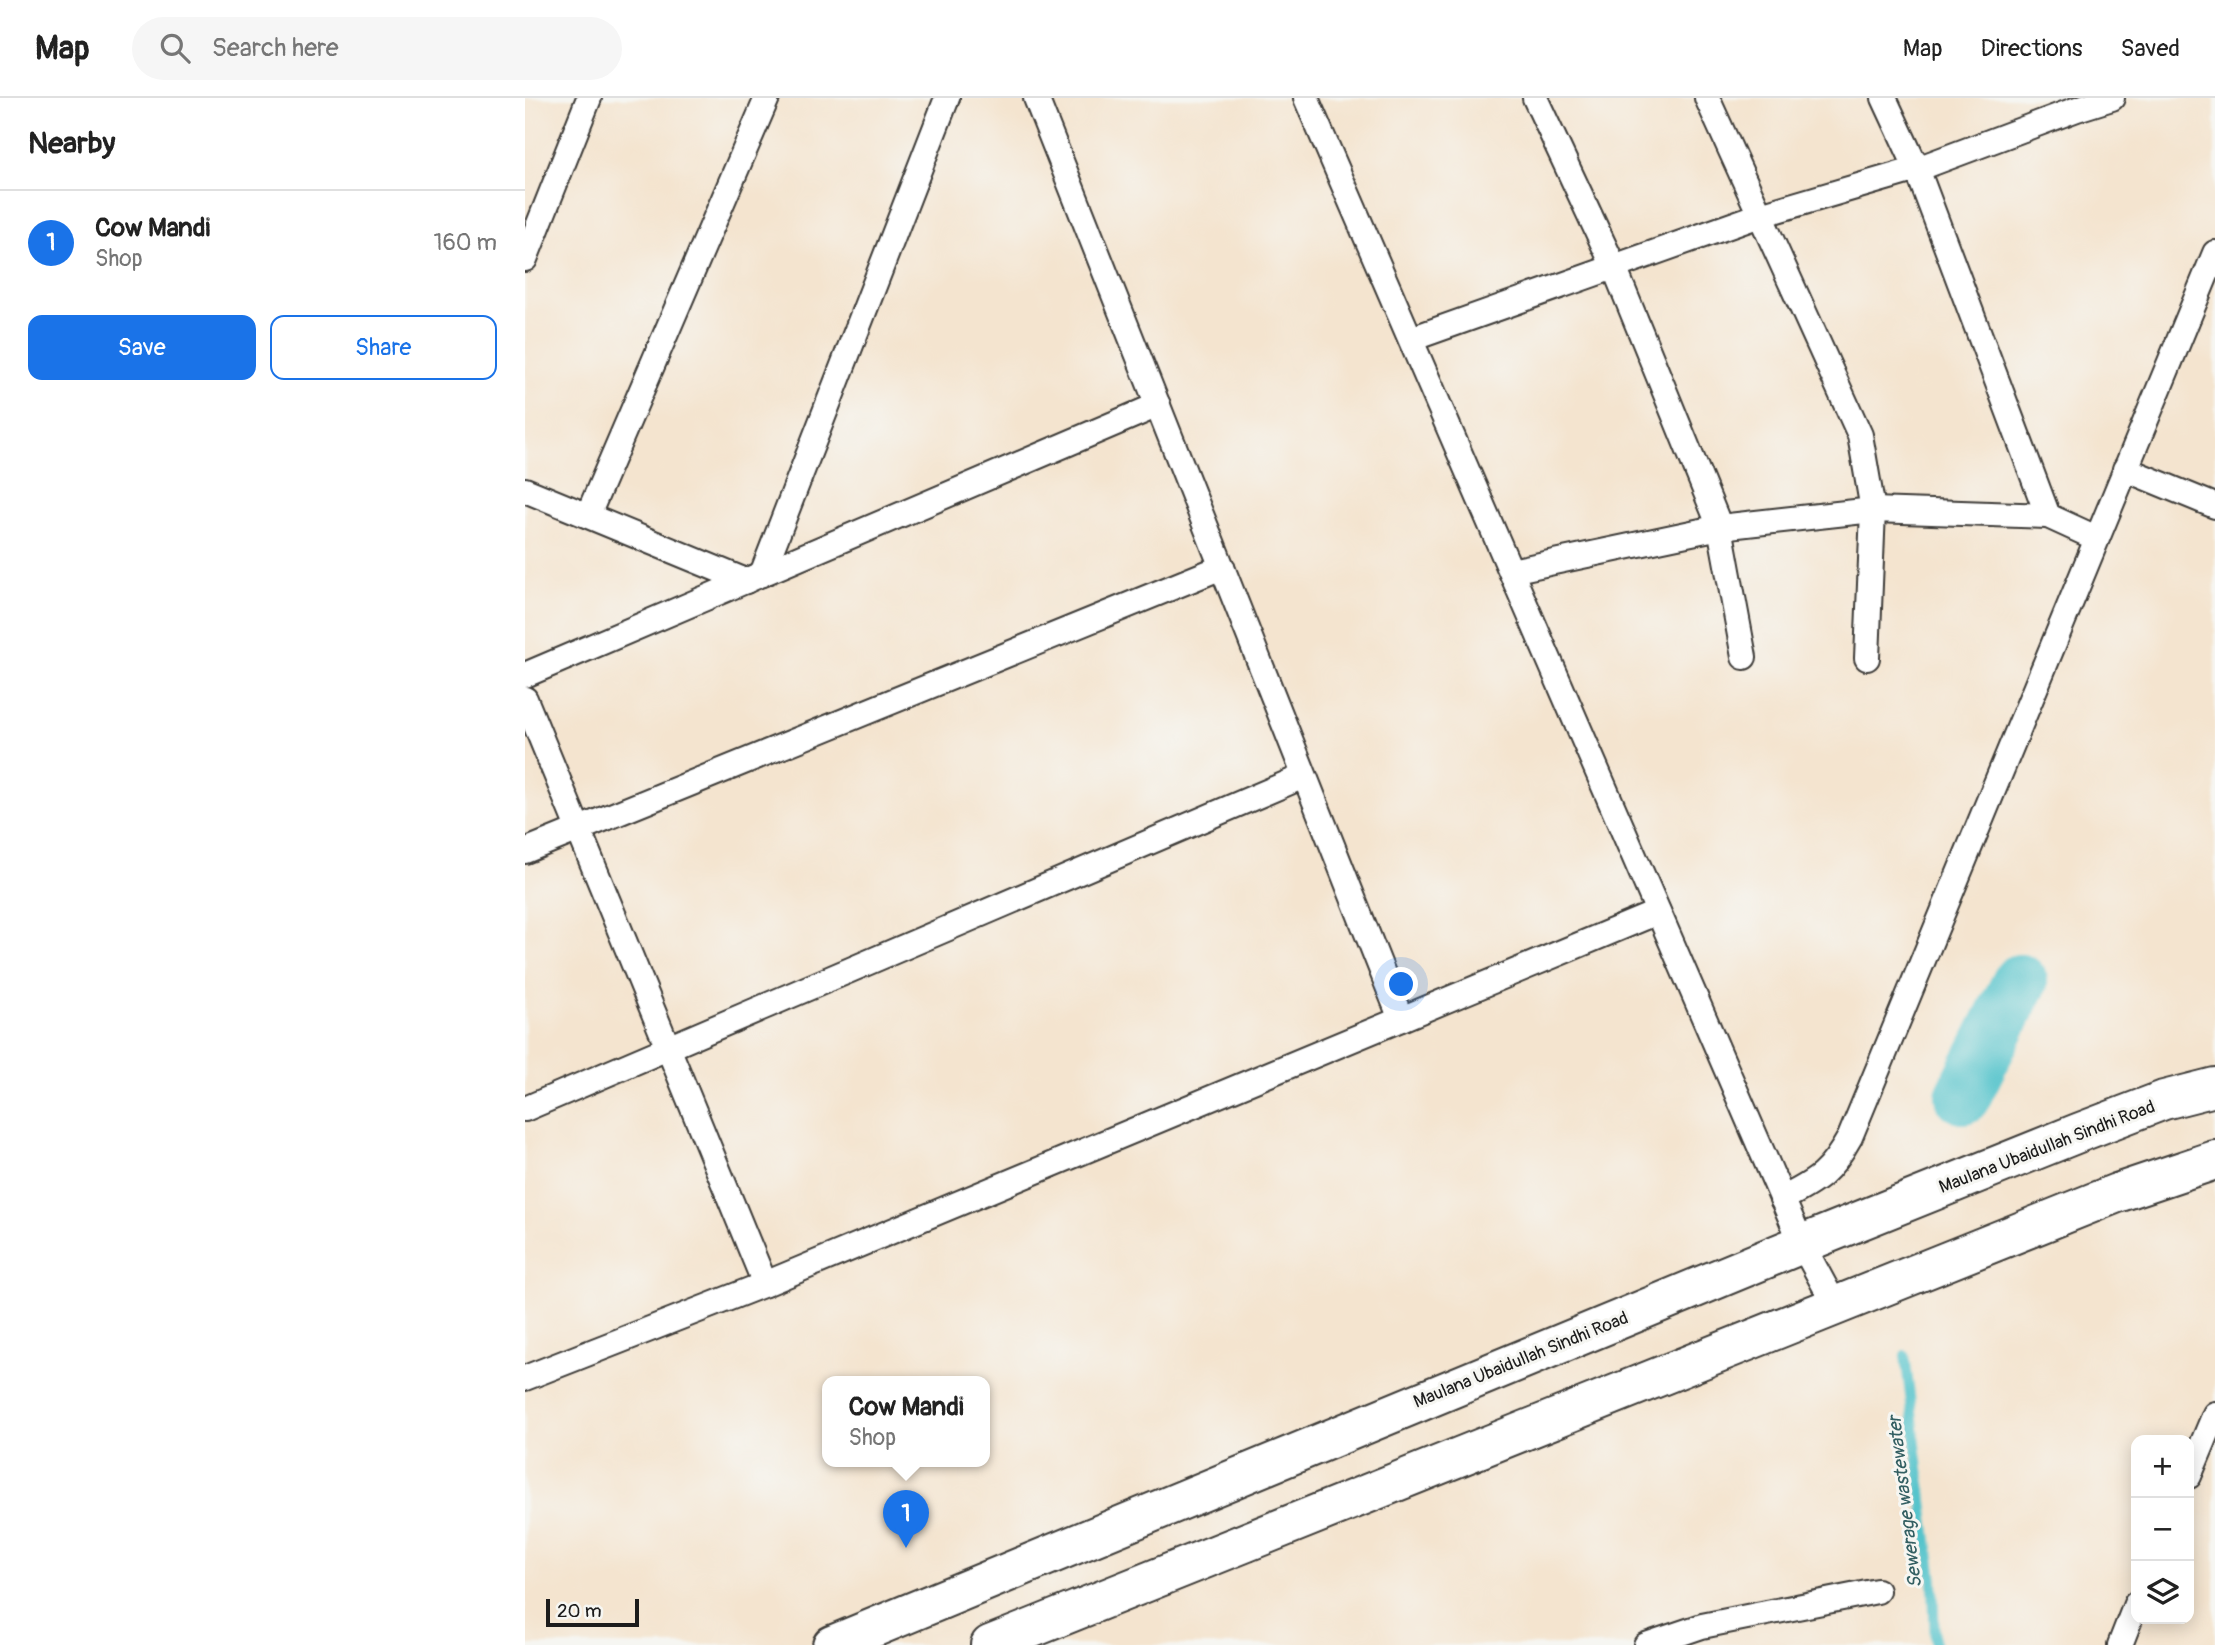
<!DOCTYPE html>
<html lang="en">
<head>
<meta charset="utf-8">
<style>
	:root { --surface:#fff; --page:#f6f6f6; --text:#222; --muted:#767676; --line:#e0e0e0; --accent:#1a73e8 }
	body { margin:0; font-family:Pangolin,sans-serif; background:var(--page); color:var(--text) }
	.controls { position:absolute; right:21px; bottom:21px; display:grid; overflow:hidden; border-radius:14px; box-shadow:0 4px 18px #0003 }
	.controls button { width:63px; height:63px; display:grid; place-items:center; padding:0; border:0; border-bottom:2px solid var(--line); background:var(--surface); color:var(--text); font:35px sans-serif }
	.scale { position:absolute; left:21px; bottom:18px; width:93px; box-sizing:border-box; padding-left:7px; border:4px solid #1c1c1c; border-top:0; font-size:19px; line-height:24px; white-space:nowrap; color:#1c1c1c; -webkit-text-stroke:5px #f6f6f2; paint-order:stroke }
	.you { position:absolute; left:877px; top:887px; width:24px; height:24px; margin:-18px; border:5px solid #fff; border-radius:50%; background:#1a73e8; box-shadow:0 0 0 10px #1a73e833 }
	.badge { display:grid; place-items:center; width:46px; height:46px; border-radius:50%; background:var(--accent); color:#fff; font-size:23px; font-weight:700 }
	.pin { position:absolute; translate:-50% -58px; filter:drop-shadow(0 2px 4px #0008) }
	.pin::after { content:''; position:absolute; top:37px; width:24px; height:21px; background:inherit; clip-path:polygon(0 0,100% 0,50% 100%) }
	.popup { position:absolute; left:297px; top:1278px; width:168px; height:91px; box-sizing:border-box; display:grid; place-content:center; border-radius:14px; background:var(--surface); filter:drop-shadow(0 2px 5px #0005); font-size:23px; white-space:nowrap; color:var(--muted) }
	.popup b { font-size:26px; color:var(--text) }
	.popup::after { content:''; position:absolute; left:50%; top:100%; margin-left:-14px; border:14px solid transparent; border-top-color:var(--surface) }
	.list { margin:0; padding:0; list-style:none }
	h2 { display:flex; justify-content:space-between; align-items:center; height:91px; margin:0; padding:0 28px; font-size:30px }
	h2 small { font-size:23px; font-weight:400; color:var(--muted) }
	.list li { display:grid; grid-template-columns:46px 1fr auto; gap:21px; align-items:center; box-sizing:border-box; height:105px; padding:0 28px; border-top:2px solid var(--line) }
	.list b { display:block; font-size:26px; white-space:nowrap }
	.list p { margin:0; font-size:23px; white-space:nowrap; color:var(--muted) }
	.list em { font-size:23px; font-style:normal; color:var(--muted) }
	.actions { display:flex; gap:14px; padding:21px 28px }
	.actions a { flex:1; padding:16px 0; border:2px solid var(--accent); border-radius:14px; text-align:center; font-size:24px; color:var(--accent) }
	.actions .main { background:var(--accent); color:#fff }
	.icon { flex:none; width:38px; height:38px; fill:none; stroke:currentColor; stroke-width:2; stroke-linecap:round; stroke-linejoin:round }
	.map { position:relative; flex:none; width:1690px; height:1547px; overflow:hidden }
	header { display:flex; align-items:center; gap:42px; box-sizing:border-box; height:98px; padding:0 35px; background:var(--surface); border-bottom:2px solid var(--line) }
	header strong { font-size:33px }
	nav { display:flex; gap:38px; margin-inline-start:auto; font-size:24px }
	.search { width:490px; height:63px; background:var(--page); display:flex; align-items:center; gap:18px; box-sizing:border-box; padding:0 24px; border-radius:38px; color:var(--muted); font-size:26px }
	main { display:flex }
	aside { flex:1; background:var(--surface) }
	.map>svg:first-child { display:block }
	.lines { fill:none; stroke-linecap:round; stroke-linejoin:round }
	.stream { stroke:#56c4cc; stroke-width:10 }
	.river { stroke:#56c4cc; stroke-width:56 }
	.street-casing { stroke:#3c3a37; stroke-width:28 }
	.primary-casing { stroke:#3c3a37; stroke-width:42 }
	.street { stroke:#fff; stroke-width:24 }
	.primary { stroke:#fff; stroke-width:38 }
	.labels { text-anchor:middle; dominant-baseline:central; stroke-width:6; stroke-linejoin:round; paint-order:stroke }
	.street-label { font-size:18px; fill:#1c1c1c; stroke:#f6f6f2 }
	.water-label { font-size:19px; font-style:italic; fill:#335f62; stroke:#f6f6f2 }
</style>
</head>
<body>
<header>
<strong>Map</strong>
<div class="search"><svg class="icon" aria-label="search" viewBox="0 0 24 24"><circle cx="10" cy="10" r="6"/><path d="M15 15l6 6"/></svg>Search here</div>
<nav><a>Map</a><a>Directions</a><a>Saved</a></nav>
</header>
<main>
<aside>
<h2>Nearby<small></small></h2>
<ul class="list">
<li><span class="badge">1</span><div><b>Cow Mandi</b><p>Shop</p></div><em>160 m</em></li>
</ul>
<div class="actions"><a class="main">Save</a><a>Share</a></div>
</aside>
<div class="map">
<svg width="1690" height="1547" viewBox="0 0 1690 1547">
	<rect width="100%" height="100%" fill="#f6f6f2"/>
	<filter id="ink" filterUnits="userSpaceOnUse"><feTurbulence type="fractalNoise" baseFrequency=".0143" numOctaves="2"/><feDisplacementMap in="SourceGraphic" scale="14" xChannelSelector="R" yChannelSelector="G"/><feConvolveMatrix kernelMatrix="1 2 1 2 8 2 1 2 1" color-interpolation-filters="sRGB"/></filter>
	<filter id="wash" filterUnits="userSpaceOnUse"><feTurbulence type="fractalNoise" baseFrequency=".00686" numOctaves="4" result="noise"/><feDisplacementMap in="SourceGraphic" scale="28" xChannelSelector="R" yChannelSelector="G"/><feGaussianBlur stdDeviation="1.57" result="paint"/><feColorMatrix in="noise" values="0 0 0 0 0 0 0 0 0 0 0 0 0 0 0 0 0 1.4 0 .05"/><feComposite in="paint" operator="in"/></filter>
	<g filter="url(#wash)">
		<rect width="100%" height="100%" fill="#f4e4cf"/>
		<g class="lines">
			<polyline class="stream" points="1380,1257 1408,1483 1410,1547"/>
			<polyline class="river" points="1438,998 1495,884"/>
		</g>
	</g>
	<g filter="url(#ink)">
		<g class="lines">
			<g class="street-casing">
				<g id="street">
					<polyline points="511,0 876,921"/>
					<polyline points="781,0 1277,1146 1311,1209"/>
					<polyline points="1010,0 1089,169 1195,429 1219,559"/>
					<polyline points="1182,0 1335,337 1348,412 1342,560"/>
					<polyline points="1359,0 1392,71 1523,418"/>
					<polyline points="0,161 64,0"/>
					<polyline points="886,241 1235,117 1392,71 1552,11 1587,0"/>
					<polyline points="1600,371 1690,408"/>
					<polyline points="0,392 221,483"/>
					<polyline points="63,417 242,0"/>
					<polyline points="986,473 1195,429 1348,412 1523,418 1571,440"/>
					<polyline points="237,476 422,0"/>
					<polyline points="0,577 633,307"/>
					<polyline points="0,601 240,1186"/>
					<polyline points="0,753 697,469"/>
					<polyline points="0,1011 779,678"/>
					<path d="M1257,1101C1293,1083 1305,1075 1325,1039L1690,155"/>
					<polyline points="0,1280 240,1186 1133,814"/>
					<polyline points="1664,1378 1690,1316"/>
					<polyline points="1121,1547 1177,1528 1352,1493"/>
					<polyline points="1595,1547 1611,1506"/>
				</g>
			</g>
			<g class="primary-casing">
				<g id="primary">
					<polyline points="307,1547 1277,1146 1553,1035 1639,1002 1690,989"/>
					<polyline points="465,1547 1592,1095 1690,1062"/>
				</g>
			</g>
			<use href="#street" class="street"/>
			<use href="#primary" class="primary"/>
		</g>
	</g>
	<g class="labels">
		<g class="street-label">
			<text transform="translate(1522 1049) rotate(-21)">Maulana Ubaidullah Sindhi Road</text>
			<text transform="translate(996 1262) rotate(-22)">Maulana Ubaidullah Sindhi Road</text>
		</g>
		<g class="water-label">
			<text transform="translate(1380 1404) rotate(-97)">Sewerage wastewater</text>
		</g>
	</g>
</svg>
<div class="controls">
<button>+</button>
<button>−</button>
<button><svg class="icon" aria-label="layers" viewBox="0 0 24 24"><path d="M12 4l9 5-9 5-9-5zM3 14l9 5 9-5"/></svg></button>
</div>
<div class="scale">20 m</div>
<div class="you"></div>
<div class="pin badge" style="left:381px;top:1450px">1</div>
<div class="popup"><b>Cow Mandi</b>Shop</div>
</div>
</main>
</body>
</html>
